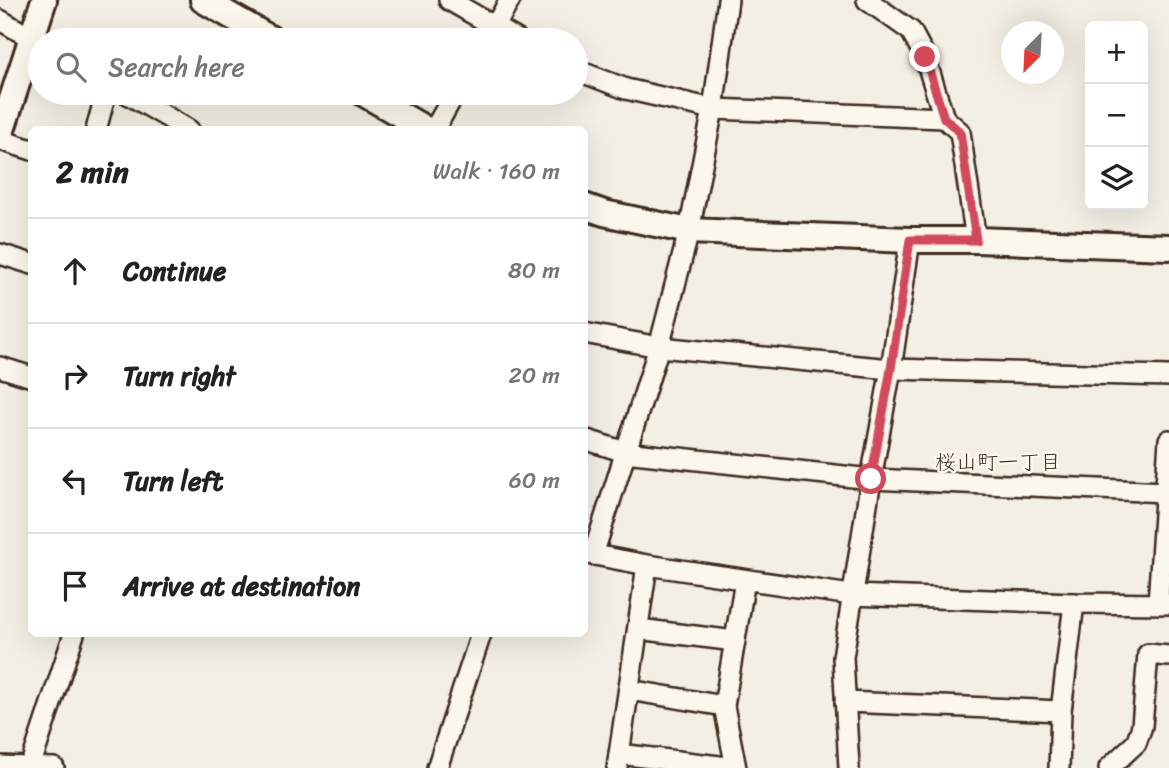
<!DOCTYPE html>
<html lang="en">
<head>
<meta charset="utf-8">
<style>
	:root { --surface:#fff; --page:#f2f2f2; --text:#222; --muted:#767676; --line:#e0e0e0 }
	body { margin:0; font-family:Sriracha,"Klee One",sans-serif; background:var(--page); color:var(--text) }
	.controls { position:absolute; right:21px; top:21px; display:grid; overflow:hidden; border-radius:10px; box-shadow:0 7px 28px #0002 }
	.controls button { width:63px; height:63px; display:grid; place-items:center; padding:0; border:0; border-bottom:2px solid var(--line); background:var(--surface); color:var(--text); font:35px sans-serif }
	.compass { position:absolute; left:1001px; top:21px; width:63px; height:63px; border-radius:50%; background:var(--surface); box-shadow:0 7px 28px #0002; rotate:204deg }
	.stop { position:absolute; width:21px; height:21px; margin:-16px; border:5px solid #d1495b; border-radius:50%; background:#fff }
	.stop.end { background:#d1495b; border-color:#fff; box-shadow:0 2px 7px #0008 }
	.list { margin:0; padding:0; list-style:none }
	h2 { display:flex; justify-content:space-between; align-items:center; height:91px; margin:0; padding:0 28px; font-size:30px }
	h2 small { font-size:23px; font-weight:400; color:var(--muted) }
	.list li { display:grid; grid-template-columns:46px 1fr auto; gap:21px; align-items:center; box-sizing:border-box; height:105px; padding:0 28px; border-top:2px solid var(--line) }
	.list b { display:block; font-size:26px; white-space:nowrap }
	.list em { font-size:23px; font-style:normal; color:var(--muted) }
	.icon { flex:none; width:38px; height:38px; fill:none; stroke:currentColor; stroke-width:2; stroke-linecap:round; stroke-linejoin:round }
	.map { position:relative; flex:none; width:1169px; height:768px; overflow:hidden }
	.search { position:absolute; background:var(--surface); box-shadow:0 7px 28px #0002; left:28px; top:28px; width:560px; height:77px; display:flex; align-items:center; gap:18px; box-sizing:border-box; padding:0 24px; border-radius:38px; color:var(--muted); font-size:26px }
	.panel { position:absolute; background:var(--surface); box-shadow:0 7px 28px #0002; left:28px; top:126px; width:560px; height:511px; border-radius:10px }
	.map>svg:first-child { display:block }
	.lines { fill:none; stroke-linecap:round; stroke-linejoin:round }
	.minor-casing { stroke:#3b2a1e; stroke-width:24 }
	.tertiary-casing { stroke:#3b2a1e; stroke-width:30 }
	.minor { stroke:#fbf7ec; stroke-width:19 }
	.tertiary { stroke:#fbf7ec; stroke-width:24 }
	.route { stroke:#d1495b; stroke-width:9 }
	.labels { text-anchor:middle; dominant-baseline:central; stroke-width:5; stroke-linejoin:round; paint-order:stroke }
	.neighbourhood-label { font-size:21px; fill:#3b2a1e; stroke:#fbf7ec }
</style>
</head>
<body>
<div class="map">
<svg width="1169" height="768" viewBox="0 0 1169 768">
	<rect width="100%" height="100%" fill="#f3efe4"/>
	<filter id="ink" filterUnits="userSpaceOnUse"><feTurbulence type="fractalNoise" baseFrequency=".0143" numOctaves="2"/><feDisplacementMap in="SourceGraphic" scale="14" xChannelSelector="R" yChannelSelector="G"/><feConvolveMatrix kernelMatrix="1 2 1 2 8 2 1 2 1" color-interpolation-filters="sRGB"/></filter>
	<g filter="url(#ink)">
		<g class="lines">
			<g class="minor-casing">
				<g id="minor">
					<polyline points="449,0 518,40"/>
					<polyline points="867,0 911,31 925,57 944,118 960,132 976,240"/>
					<polyline points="0,20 40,43"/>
					<polyline points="487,40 510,0"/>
					<polyline points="576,70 626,89 713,109 944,118"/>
					<polyline points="126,93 189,130"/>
					<polyline points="96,130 106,93"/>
					<polyline points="434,130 455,93"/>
					<polyline points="0,140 32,150"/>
					<polyline points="0,254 32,264"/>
					<polyline points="584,333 659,347 891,369 1169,376"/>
					<polyline points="0,367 32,377"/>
					<polyline points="584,439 625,452 871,479 1166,492"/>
					<polyline points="584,553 647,565 851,595 1074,603 1169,604"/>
					<polyline points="593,555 659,347 689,231 713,109 728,0"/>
					<polyline points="1158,603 1169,440"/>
					<polyline points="638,629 735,641"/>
					<polyline points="629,690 724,706"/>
					<polyline points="845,702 1061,711"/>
					<polyline points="619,754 736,768 724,706 745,580"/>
					<polyline points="0,766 54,768"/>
					<polyline points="30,767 74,634"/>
					<polyline points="437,768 481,634"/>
					<polyline points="617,768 647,565"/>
					<polyline points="849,768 843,657 871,479 891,369 910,240"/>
					<polyline points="1059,768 1061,711 1074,603"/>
					<polyline points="1109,768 1136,743 1142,726 1148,654 1169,656"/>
				</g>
			</g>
			<g class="tertiary-casing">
				<g id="tertiary">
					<polyline points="203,0 273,40"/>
					<polyline points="363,93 427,130"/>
					<polyline points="0,136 44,0"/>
					<polyline points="584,206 604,213 689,231 910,240 976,240 1169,247"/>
				</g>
			</g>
			<use href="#minor" class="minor"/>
			<use href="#tertiary" class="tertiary"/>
		</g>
	</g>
	<g class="lines" filter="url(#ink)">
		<polyline class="route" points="871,479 891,369 910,240 976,240 960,132 944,118 925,57"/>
	</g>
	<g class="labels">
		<g class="neighbourhood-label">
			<text x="998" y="462">桜山町一丁目</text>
		</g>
	</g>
</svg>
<div class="controls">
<button>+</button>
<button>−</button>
<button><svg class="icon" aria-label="layers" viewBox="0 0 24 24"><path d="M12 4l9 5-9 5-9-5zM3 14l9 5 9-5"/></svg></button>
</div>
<svg class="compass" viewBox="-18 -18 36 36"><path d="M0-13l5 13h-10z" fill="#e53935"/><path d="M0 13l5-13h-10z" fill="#767676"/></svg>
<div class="stop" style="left:871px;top:479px"></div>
<div class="stop end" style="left:925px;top:57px"></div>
<div class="search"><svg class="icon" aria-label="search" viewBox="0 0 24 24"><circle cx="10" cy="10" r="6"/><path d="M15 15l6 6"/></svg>Search here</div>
<section class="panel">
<h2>2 min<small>Walk · 160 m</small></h2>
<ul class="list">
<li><svg class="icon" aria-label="ahead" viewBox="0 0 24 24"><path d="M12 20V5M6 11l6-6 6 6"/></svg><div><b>Continue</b></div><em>80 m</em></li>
<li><svg class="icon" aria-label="right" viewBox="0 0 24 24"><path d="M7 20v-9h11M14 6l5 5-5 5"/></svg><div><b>Turn right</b></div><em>20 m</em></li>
<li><svg class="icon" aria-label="left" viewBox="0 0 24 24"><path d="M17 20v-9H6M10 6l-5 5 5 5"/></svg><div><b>Turn left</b></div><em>60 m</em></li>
<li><svg class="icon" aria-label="arrive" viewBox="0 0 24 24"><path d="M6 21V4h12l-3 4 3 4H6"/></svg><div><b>Arrive at destination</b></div></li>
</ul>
</section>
</div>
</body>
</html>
